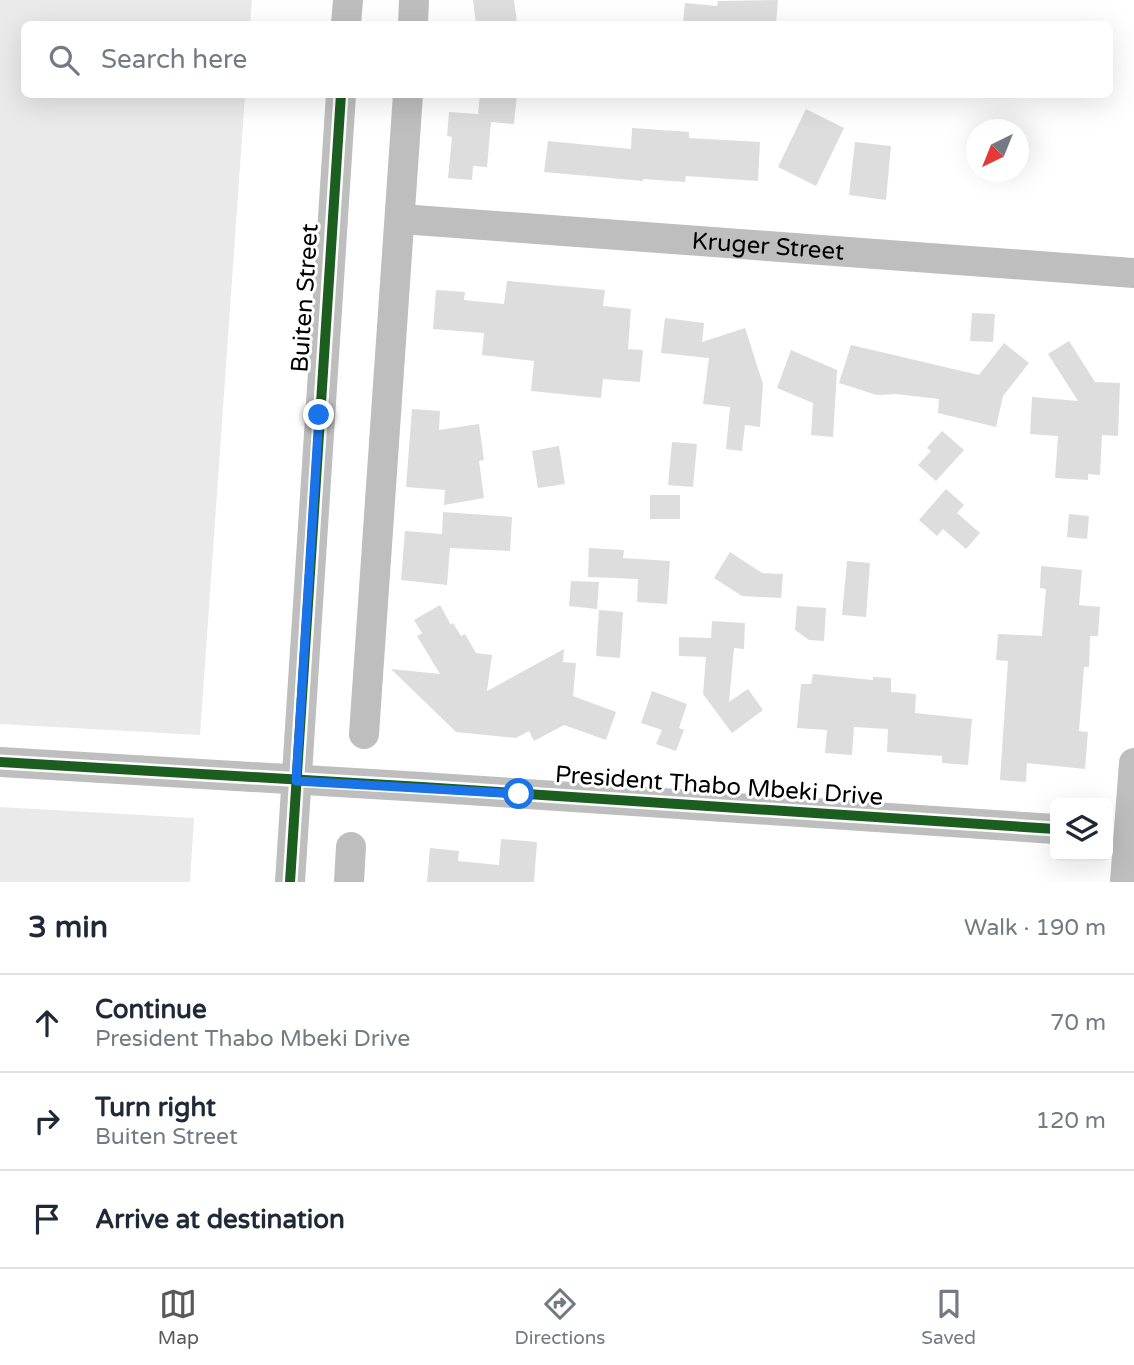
<!DOCTYPE html>
<html lang="en">
<head>
<meta charset="utf-8">
<style>
	:root { --surface:#fff; --page:#f6f6f7; --text:#1f2937; --muted:#747a83; --line:#e0e1e3; --accent:#595959 }
	body { margin:0; font-family:"Varela Round",sans-serif; background:var(--page); color:var(--text) }
	.controls { position:absolute; right:21px; bottom:21px; display:grid; overflow:hidden; border-radius:10px; box-shadow:0 7px 28px #0002 }
	.controls button { width:63px; height:63px; display:grid; place-items:center; padding:0; border:0; border-bottom:2px solid var(--line); background:var(--surface); color:var(--text); font:35px sans-serif }
	.compass { position:absolute; left:966px; top:119px; width:63px; height:63px; border-radius:50%; background:var(--surface); box-shadow:0 7px 28px #0002; rotate:223deg }
	.stop { position:absolute; width:21px; height:21px; margin:-16px; border:5px solid #1a73e8; border-radius:50%; background:#fff }
	.stop.end { background:#1a73e8; border-color:#fff; box-shadow:0 2px 7px #0008 }
	.list { margin:0; padding:0; list-style:none }
	h2 { display:flex; justify-content:space-between; align-items:center; height:91px; margin:0; padding:0 28px; font-size:30px }
	h2 small { font-size:23px; font-weight:400; color:var(--muted) }
	.list li { display:grid; grid-template-columns:46px 1fr auto; gap:21px; align-items:center; box-sizing:border-box; height:98px; padding:0 28px; border-top:2px solid var(--line) }
	.list b { display:block; font-size:26px; white-space:nowrap }
	.list p { margin:0; font-size:23px; white-space:nowrap; color:var(--muted) }
	.list em { font-size:23px; font-style:normal; color:var(--muted) }
	.icon { flex:none; width:38px; height:38px; fill:none; stroke:currentColor; stroke-width:2; stroke-linecap:round; stroke-linejoin:round }
	.map { position:relative; flex:none; width:1134px; height:882px; overflow:hidden }
	.search { position:absolute; background:var(--surface); box-shadow:0 7px 28px #0002; left:21px; right:21px; top:21px; height:77px; display:flex; align-items:center; gap:18px; box-sizing:border-box; padding:0 24px; border-radius:10px; color:var(--muted); font-size:26px }
	.sheet { height:385px; background:var(--surface) }
	nav { display:flex; justify-content:space-around; align-items:center; box-sizing:border-box; height:98px; border-top:2px solid var(--line); background:var(--surface); font-size:19px; color:var(--muted) }
	nav a { display:grid; justify-items:center; gap:4px }
	nav .on { color:var(--accent) }
	.map>svg:first-child { display:block }
	.green { fill:#eaeaea }
	.building { fill:#ddd }
	.lines { fill:none; stroke-linecap:round; stroke-linejoin:round }
	.minor { stroke:#bebebe; stroke-width:30 }
	.cycleway-casing { stroke:#fff; stroke-width:15 }
	.cycleway { stroke:#1b5e20; stroke-width:10 }
	.route { stroke:#1a73e8; stroke-width:9 }
	.labels { text-anchor:middle; dominant-baseline:central; stroke-width:6; stroke-linejoin:round; paint-order:stroke }
	.street-label { font-size:24px; fill:#000; stroke:#fff }
</style>
</head>
<body>
<div class="map">
<svg width="1134" height="882" viewBox="0 0 1134 882">
	<rect width="100%" height="100%" fill="#fff"/>
	<g class="green">
		<polygon points="0,0 252,0 250,24 24,24 24,94 245,95 200,735 0,724"/>
		<polygon points="0,807 194,818 190,882 0,882"/>
	</g>
	<g class="building">
		<polygon points="473,0 514,0 517,24 476,24"/>
		<polygon points="778,0 776,24 743,21 743,24 683,23 685,3 717,6 718,1"/>
		<polygon points="480,94 517,94 514,124 491,122 487,167 473,166 472,180 448,178 452,137 447,136 449,112 478,114"/>
		<polygon points="806,109 844,128 816,186 778,167"/>
		<polygon points="632,128 689,132 689,138 760,142 758,181 686,176 685,182 643,179 643,181 544,172 548,141 631,149"/>
		<polygon points="855,142 891,146 886,200 849,195"/>
		<polygon points="507,281 605,290 603,306 631,309 628,349 643,350 640,382 603,379 601,398 531,391 534,361 482,355 484,333 433,329 436,290 465,292 464,300 504,304"/>
		<polygon points="972,313 995,314 993,342 970,341"/>
		<polygon points="665,318 704,323 702,342 745,328 763,384 760,427 745,425 742,451 726,449 730,407 703,404 709,358 661,353"/>
		<polygon points="1069,341 1095,382 1120,383 1118,436 1102,435 1100,475 1088,474 1088,480 1055,478 1058,436 1030,434 1032,397 1078,401 1048,354"/>
		<polygon points="1004,343 1029,363 1003,396 996,427 938,413 939,399 896,394 877,395 839,383 851,345 979,375"/>
		<polygon points="791,350 837,370 833,437 811,435 813,403 777,388"/>
		<polygon points="412,409 440,411 439,430 479,424 484,460 479,461 484,498 444,505 445,490 406,487"/>
		<polygon points="942,431 964,450 936,481 918,465 931,451 927,448"/>
		<polygon points="672,442 697,444 693,487 668,485"/>
		<polygon points="559,446 565,484 538,488 532,451"/>
		<polygon points="946,489 964,505 957,513 980,533 966,549 943,529 937,536 919,520"/>
		<rect x="650" y="495" width="30" height="24"/>
		<polygon points="443,512 512,517 510,551 450,548 447,585 401,580 405,531 442,534"/>
		<polygon points="1069,514 1089,516 1087,539 1067,537"/>
		<polygon points="589,548 624,550 623,558 670,561 667,604 637,602 638,579 588,577"/>
		<polygon points="730,552 762,573 783,574 781,598 742,596 714,578"/>
		<polygon points="847,561 870,563 866,617 842,615"/>
		<polygon points="1041,566 1082,570 1079,605 1100,607 1098,636 1090,636 1089,667 1084,667 1079,731 1088,732 1085,769 1027,763 1026,782 1000,780 1008,661 996,660 998,634 1042,636 1046,589 1040,588"/>
		<polygon points="571,581 599,582 597,609 569,606"/>
		<polygon points="440,605 451,625 453,623 461,636 465,634 476,653 492,655 487,691 564,649 563,662 576,663 573,696 616,712 606,740 564,725 534,741 529,731 516,738 456,732 391,669 440,674 417,636 422,633 414,620"/>
		<polygon points="797,606 826,608 824,641 809,640 795,630"/>
		<polygon points="599,610 623,612 620,658 596,656"/>
		<polygon points="712,621 745,623 744,649 734,648 729,702 748,689 763,710 732,733 703,694 706,657 679,656 679,637 711,638"/>
		<polygon points="813,674 873,680 873,677 891,678 891,692 916,694 915,713 972,719 968,765 942,763 942,756 887,752 888,729 854,727 852,755 825,753 827,730 797,728 801,684 811,684"/>
		<polygon points="652,691 687,704 679,728 684,730 676,751 656,744 662,730 641,723"/>
		<polygon points="501,839 537,842 534,882 427,882 430,848 459,851 458,861 499,865"/>
	</g>
	<g class="lines">
		<g class="minor">
			<polyline points="346,24 348,0"/>
			<polyline points="413,24 414,0"/>
			<path id="s1" d="M401,219L1134,273"/>
			<polyline points="364,734 408,94"/>
			<polyline points="0,762 422,787 1055,829"/>
			<polyline points="290,882 341,94"/>
			<polyline points="349,882 351,847"/>
			<polyline points="1125,882 1134,763"/>
		</g>
		<g class="cycleway-casing">
			<g id="cycleway">
				<polyline points="0,762 422,787 1055,829"/>
				<polyline points="290,882 341,94"/>
			</g>
		</g>
		<use href="#cycleway" class="cycleway"/>
	</g>
	<g class="lines">
		<polyline class="route" points="319,415 296,781 519,794"/>
	</g>
	<g class="labels">
		<g class="street-label">
			<text stroke="none"><textPath href="#s1" startOffset="368">Kruger Street</textPath></text>
			<text transform="translate(305 298) rotate(-86)">Buiten Street</text>
			<text transform="translate(719 786) rotate(4)">President Thabo Mbeki Drive</text>
		</g>
	</g>
</svg>
<div class="controls">
<button><svg class="icon" aria-label="layers" viewBox="0 0 24 24"><path d="M12 4l9 5-9 5-9-5zM3 14l9 5 9-5"/></svg></button>
</div>
<svg class="compass" viewBox="-18 -18 36 36"><path d="M0-13l5 13h-10z" fill="#e53935"/><path d="M0 13l5-13h-10z" fill="#747a83"/></svg>
<div class="stop" style="left:519px;top:794px"></div>
<div class="stop end" style="left:319px;top:415px"></div>
<div class="search"><svg class="icon" aria-label="search" viewBox="0 0 24 24"><circle cx="10" cy="10" r="6"/><path d="M15 15l6 6"/></svg>Search here</div>
</div>
<section class="sheet">
<h2>3 min<small>Walk · 190 m</small></h2>
<ul class="list">
<li><svg class="icon" aria-label="ahead" viewBox="0 0 24 24"><path d="M12 20V5M6 11l6-6 6 6"/></svg><div><b>Continue</b><p>President Thabo Mbeki Drive</p></div><em>70 m</em></li>
<li><svg class="icon" aria-label="right" viewBox="0 0 24 24"><path d="M7 20v-9h11M14 6l5 5-5 5"/></svg><div><b>Turn right</b><p>Buiten Street</p></div><em>120 m</em></li>
<li><svg class="icon" aria-label="arrive" viewBox="0 0 24 24"><path d="M6 21V4h12l-3 4 3 4H6"/></svg><div><b>Arrive at destination</b></div></li>
</ul>
</section>
<nav>
<a class="on"><svg class="icon" aria-label="map" viewBox="0 0 24 24"><path d="M3 6l6-2 6 2 6-2v14l-6 2-6-2-6 2zM9 4v14M15 6v14"/></svg>Map</a>
<a><svg class="icon" aria-label="directions" viewBox="0 0 24 24"><path d="M12 3l9 9-9 9-9-9zM9 14v-3h6M13 9l2 2-2 2"/></svg>Directions</a>
<a><svg class="icon" aria-label="saved" viewBox="0 0 24 24"><path d="M7 4h10v16l-5-4-5 4z"/></svg>Saved</a>
</nav>
</body>
</html>
